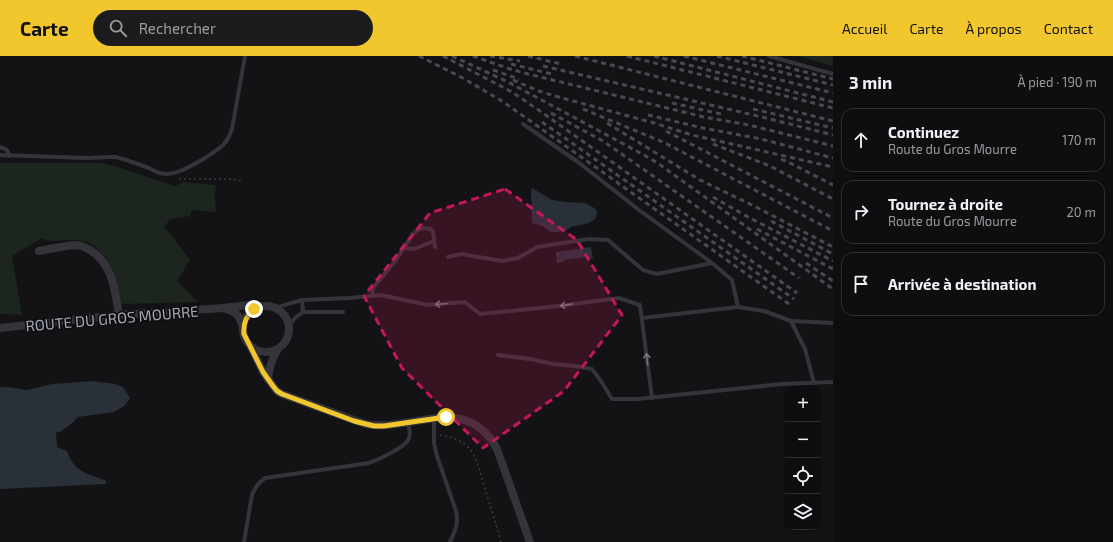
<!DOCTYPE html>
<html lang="fr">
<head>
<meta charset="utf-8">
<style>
	:root { --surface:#0e0e10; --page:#1c1c1e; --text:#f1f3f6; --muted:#9b9c9f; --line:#2e2e30; --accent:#f2c72e }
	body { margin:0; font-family:"Exo 2",sans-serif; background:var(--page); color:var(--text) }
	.controls { position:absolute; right:12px; bottom:12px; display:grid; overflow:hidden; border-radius:8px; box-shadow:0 1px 3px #0004 }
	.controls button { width:36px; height:36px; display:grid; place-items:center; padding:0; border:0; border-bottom:1px solid var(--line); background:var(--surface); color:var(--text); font:20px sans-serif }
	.stop { position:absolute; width:12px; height:12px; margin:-9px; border:3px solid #f2c72e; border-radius:50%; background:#fff }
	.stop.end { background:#f2c72e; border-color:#fff; box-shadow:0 1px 4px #0008 }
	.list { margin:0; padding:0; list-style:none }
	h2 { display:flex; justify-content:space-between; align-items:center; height:52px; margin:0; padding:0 16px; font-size:17px }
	h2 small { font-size:13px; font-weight:400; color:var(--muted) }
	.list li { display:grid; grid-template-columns:26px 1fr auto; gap:12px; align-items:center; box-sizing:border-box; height:64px; margin:0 8px 8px; padding:0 8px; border:1px solid var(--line); border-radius:12px }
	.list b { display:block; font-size:15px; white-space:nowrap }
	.list p { margin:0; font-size:13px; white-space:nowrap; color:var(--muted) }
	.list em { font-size:13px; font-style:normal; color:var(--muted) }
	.icon { flex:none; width:22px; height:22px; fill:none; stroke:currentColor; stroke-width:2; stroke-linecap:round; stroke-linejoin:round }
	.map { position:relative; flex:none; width:833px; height:486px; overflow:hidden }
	header { display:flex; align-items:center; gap:24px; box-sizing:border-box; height:56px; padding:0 20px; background:var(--accent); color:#111 }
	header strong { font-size:19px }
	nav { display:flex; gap:22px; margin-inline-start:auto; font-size:14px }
	.search { width:280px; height:36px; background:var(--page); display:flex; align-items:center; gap:10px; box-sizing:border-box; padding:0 14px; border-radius:22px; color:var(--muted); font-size:15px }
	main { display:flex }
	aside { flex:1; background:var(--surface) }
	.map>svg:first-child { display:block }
	.green { fill:#1d251f }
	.water { fill:#293038 }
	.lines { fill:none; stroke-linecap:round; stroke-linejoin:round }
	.path { stroke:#3a3b41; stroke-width:1.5; stroke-dasharray:2 3; stroke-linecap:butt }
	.lane { stroke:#34343a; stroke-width:4 }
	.street { stroke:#34343a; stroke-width:8 }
	.rail { stroke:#494a51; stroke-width:3; stroke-dasharray:5 4; stroke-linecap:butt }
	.oneway { stroke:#72747e }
	.route { stroke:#f2c72e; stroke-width:5 }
	.marked { fill:#c2185b; fill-opacity:0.2; stroke:#c2185b; stroke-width:3; stroke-dasharray:8 5; stroke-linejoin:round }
	.labels { text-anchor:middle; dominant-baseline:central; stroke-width:3.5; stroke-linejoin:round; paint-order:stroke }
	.street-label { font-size:15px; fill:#a5a8b5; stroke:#0e0e10 }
</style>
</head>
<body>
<header>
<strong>Carte</strong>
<div class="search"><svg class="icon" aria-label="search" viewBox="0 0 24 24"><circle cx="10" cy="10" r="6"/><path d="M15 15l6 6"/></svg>Rechercher</div>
<nav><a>Accueil</a><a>Carte</a><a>À propos</a><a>Contact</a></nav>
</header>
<main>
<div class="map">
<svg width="833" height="486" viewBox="0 0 833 486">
	<rect width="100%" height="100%" fill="#131315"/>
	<g class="green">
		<polygon points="798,0 833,0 833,10"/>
		<polygon points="0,107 101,107 118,111 175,130 185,126 216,129 215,138 216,156 192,154 190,160 170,163 164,171 168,175 190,204 177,225 198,246 122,248 112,212 105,201 94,190 88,186 78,184 48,185 42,182 12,200 22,259 0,258"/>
	</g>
	<g class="water">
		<polygon points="532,132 552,144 565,146 585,147 596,153 597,158 595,163 589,167 571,171 565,175 557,176 551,176 542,170 532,167 531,133"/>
		<polygon points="591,191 593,202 588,203 587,201 564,204 564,206 557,207 556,196"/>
		<path d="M92,325L115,328L123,331L130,342L124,350L114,356L78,361C73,367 66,371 60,376H56L57,391L67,395C69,401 73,409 79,413C84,418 99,421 106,425V428L0,433V331H8L27,334L52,328Z"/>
	</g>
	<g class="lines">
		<g class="path">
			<polyline points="179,123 233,123 242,125"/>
			<path d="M440,379C452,381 465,385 472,396C478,406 481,419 484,430C490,449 496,467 501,486"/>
		</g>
		<g class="lane">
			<polyline points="769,0 833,18"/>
			<polyline points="523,68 578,106 639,154 712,207"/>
			<path d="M0,91C6,93 8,93 9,100"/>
			<path d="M0,99L87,102L110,101H116C127,104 138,108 149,112C154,115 160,118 166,118C180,119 213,98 223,89C228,84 230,79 232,73L245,0"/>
			<polyline points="404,192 414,193 434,185"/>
			<polyline points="448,201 461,198 502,205 518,202 537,191 589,183 608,184 643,214 657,218 712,207 732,224 738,251"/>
			<polyline points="372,240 373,232 396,204 412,179 417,174 423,172 431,173 433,176 435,191"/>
			<polyline points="276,252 284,249 302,244 350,242 381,239 428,249 465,246 480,258 559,250 619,242 640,249 652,342"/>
			<polyline points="303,256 343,256"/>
			<polyline points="642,262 738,251 764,255 791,265 805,293 814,327"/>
			<polyline points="791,265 833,267"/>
			<polyline points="289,269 296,261 303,256 302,244"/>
			<polyline points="498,299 530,303 553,308 575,310 592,313 601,325 612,343 638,343 782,328 833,326"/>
			<path d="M434,362V387L437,400L456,455C459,467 455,475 450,486"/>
			<path d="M244,486L252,439C255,431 258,427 265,422L369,407C377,404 407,391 409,382C411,378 409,371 408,367"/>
		</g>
		<g class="street">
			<path d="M39,195C50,193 63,190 75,189C81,189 85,191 90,194C113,208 115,235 119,259"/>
			<circle cx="266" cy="273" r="23"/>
			<path d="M243,271C239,259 237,255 223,252L248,249L261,250"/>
			<polyline points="0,272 119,259 223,252"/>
			<path d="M251,291L263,316L268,323C269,312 272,303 277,294"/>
			<path d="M268,323L277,335L282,338L365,368C412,377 466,335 497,393L530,486"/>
		</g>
		<g class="rail">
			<polyline points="419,0 461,21 502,45 789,248"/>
			<polyline points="443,0 512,36 540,55 797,237"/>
			<polyline points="452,0 508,26 644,99 659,108 833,233"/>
			<polyline points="473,0 510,13 528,18 704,61 749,69 833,90"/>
			<polyline points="490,0 520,5"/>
			<polyline points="528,0 561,8"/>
			<polyline points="575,0 833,65"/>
			<polyline points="627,0 833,52"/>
			<polyline points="654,0 833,46"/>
			<polyline points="684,0 833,37"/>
			<polyline points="717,0 833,29"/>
			<polyline points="742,0 833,23"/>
			<polyline points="511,8 552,18"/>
			<polyline points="543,10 762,61 833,79"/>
			<polyline points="493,14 519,23"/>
			<polyline points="513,24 539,35 555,40 654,67 692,79 833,111"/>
			<polyline points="672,47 721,58"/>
			<polyline points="583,53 663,86 833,175"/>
			<polyline points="753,53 833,72"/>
			<polyline points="551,57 603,85 799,222"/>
			<polyline points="648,59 703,72 761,83 833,102"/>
			<polyline points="542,66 794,243"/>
			<polyline points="607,67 700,124 752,149 833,191"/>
			<polyline points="666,75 833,162"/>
			<polyline points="713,88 770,110 833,143"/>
			<polyline points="781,103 792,108 833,129"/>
			<polyline points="713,141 748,161 833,205"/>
			<polyline points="771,165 833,198"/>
			<polyline points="757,173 833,213"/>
			<polyline points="806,207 833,225"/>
		</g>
	</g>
	<defs><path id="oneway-shaft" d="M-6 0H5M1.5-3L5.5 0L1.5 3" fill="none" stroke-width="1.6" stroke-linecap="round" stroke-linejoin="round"/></defs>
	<g class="oneway">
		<use href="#oneway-shaft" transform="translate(441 248) rotate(175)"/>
		<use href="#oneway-shaft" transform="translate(566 249) rotate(172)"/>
		<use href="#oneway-shaft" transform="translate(647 303) rotate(-97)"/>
	</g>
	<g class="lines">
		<path class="route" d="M254,253C246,260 243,267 244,278L263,316L273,330L277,335L282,338L354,365L374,370H384L446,361"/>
	</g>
	<path class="marked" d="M505,133L577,184L622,259L564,335L483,392L402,312L364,240L430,157Z"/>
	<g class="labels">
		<g class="street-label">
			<text transform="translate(112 262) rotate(-5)">ROUTE DU GROS MOURRE</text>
		</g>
	</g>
</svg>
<div class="controls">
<button>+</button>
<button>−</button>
<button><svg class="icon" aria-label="locate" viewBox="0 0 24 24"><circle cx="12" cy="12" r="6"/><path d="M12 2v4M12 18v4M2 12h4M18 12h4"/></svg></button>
<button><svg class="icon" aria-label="layers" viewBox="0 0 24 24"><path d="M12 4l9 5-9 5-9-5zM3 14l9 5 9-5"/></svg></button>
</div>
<div class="stop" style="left:446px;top:361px"></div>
<div class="stop end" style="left:254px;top:253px"></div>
</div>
<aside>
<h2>3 min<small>À pied · 190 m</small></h2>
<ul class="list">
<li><svg class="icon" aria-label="ahead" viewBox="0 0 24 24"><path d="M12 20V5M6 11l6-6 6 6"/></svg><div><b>Continuez</b><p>Route du Gros Mourre</p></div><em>170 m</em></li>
<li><svg class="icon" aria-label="right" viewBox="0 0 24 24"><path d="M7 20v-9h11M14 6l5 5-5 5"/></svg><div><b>Tournez à droite</b><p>Route du Gros Mourre</p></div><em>20 m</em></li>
<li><svg class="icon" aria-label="arrive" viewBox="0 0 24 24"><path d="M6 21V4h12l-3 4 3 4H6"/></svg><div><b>Arrivée à destination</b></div></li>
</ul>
</aside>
</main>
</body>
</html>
